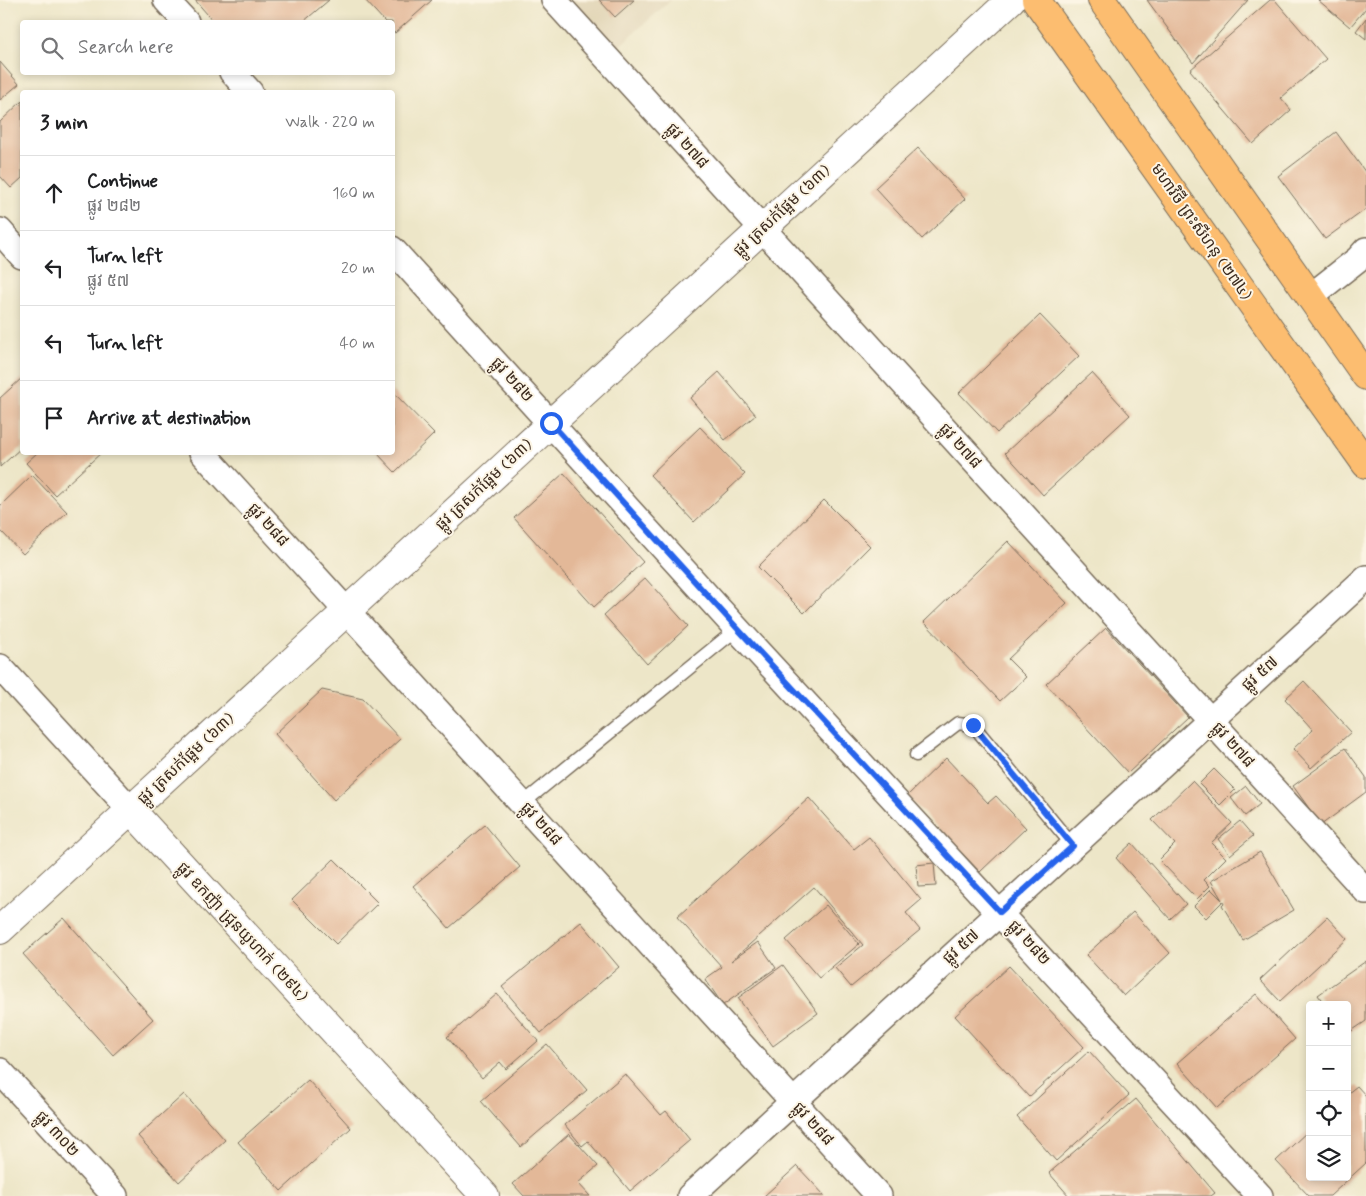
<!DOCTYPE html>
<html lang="en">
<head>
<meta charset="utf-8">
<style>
	:root { --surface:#fff; --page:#f6f6f6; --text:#202124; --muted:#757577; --line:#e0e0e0 }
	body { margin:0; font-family:Mynerve,"Noto Sans Khmer",sans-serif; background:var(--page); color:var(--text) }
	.controls { position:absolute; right:15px; bottom:15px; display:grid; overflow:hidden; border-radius:5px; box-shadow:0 2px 8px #0003 }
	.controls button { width:45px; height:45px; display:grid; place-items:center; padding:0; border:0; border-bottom:1px solid var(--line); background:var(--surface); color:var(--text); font:25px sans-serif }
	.stop { position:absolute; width:15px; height:15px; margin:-11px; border:4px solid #2563eb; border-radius:50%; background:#fff }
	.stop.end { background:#2563eb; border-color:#fff; box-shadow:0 1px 5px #0008 }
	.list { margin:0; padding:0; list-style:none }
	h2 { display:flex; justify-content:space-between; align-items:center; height:65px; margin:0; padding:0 20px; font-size:21px }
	h2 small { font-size:16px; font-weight:400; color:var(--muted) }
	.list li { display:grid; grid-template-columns:32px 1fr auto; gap:15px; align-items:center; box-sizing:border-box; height:75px; padding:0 20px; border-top:1px solid var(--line) }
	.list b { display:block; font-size:19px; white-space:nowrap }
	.list p { margin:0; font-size:16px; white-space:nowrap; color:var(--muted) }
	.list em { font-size:16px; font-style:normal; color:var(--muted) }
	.icon { flex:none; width:28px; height:28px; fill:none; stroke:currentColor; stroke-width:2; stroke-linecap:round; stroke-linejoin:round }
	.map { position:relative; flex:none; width:1366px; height:1196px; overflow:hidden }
	.search { position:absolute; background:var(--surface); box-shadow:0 2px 8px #0003; left:20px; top:20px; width:375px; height:55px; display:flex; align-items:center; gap:12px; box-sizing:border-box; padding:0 18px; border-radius:5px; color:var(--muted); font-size:19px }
	.panel { position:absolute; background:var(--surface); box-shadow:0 2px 8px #0003; left:20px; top:90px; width:375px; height:365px; border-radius:5px }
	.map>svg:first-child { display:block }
	.built { fill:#e2d6b7 }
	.building { fill:#e3b898 }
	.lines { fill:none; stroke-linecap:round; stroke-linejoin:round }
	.service-casing { stroke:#796c5a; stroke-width:15 }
	.minor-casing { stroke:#796c5a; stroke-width:28 }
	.tertiary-casing { stroke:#796c5a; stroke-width:30 }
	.primary-casing { stroke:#796c5a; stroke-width:30 }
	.service { stroke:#fff; stroke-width:12 }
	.minor { stroke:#fff; stroke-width:25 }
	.tertiary { stroke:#fff; stroke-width:28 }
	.primary { stroke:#fcbd6f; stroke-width:28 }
	.route { stroke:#2563eb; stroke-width:6 }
	.labels { text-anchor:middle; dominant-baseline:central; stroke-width:4; stroke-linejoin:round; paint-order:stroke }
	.street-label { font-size:16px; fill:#3b2a1e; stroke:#fcf5e5 }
</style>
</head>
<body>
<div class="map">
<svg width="1366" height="1196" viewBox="0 0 1366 1196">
	<rect width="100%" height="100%" fill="#fcf5e5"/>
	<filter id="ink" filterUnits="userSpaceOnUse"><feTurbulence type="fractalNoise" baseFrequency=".02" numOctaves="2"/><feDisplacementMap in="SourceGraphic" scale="10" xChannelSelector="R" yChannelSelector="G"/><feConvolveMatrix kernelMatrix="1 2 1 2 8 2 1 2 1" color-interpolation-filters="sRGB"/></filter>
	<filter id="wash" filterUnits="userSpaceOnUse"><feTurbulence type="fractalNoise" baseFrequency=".0096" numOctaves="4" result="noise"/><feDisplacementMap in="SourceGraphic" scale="20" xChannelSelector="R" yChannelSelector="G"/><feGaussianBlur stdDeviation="1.12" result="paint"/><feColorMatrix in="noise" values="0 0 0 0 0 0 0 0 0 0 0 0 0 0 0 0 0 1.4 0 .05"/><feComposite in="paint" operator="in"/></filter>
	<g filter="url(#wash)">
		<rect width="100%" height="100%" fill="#ede6c8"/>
		<polygon class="built" points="571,0 671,0 616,49"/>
		<g id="blocks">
			<g class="building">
				<polygon points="195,0 329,0 303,22 214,22"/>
				<polygon points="365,0 432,0 395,33 392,31 392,22 385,22"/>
				<polygon points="599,0 634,0 615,17"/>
				<polygon points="1147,0 1248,0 1193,63"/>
				<polygon points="1270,0 1275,0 1326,59 1281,98 1291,110 1253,144 1190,70"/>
				<polygon points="1318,0 1366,0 1366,8 1350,27"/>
				<polygon points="1366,18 1366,39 1356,31"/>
				<polygon points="0,62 19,84 0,100"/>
				<polygon points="22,101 22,178 11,188 0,176 0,122"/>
				<polygon points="1336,132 1366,173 1366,209 1325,239 1278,176"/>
				<polygon points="918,148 965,199 922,239 875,188"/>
				<polygon points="1040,315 1079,356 997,433 959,393"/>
				<polygon points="719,372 756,415 725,440 690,398"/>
				<polygon points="1092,373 1130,415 1043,495 1005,453"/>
				<polygon points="22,378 22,447 0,467 0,398"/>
				<polygon points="392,391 434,434 395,472 376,452 392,452"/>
				<polygon points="700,427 745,474 694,522 650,475"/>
				<polygon points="38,452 102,452 55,495 26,463"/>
				<polygon points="564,473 643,562 594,607 514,518"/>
				<polygon points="32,475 67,512 23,554 0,530 0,506"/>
				<polygon points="824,500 870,546 804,613 758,567"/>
				<polygon points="1008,541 1067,603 1008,659 1026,677 1000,701 924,622"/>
				<polygon points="645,578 688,626 647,664 604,615"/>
				<polygon points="1106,628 1188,717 1128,773 1046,684"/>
				<polygon points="1304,681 1351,732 1311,768 1293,749 1313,730 1285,699"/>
				<polygon points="322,690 363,699 400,739 334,800 275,734"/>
				<polygon points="1345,748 1366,777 1366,792 1321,825 1293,786"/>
				<polygon points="946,758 988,803 996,796 1026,828 980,872 907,796"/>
				<polygon points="1214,769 1235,790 1220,805 1199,784"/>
				<polygon points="1192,781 1232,823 1211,843 1226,858 1204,880 1210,886 1197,899 1159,860 1175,844 1152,820"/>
				<polygon points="1246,786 1260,804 1245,816 1231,798"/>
				<polygon points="809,798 854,849 869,837 921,900 906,913 920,930 851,987 835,968 863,945 814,887 731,961 758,942 776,968 723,1005 705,979 722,967 677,917"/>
				<polygon points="1240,821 1253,836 1230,855 1218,839"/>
				<polygon points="485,825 520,867 449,928 413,886"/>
				<polygon points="1132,843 1186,904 1170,919 1116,858"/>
				<polygon points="1260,852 1294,910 1243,940 1222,905 1224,903 1223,901 1206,918 1194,906 1211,889 1222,900 1211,881"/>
				<polygon points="334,859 378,903 336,944 292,900"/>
				<polygon points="934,863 936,886 918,887 916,865"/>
				<polygon points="826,905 859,944 819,978 786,940"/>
				<polygon points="1133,912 1170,953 1124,996 1086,955"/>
				<polygon points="1327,917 1347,939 1280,1001 1260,980"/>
				<polygon points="64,918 153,1019 113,1055 23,954"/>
				<polygon points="581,922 619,967 541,1033 502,987"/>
				<polygon points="1366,961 1366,1021 1347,1034 1347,1005 1325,1005 1318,995"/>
				<polygon points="783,965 818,1013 773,1046 738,998"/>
				<polygon points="1009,966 1084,1047 1029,1097 955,1016"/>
				<polygon points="497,994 538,1041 506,1069 500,1062 482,1078 447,1037"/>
				<polygon points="1256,994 1295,1039 1217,1108 1177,1063"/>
				<polygon points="547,1044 587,1090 521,1147 481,1101"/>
				<polygon points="1089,1051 1129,1095 1056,1161 1017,1117"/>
				<polygon points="625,1074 661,1115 666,1111 690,1140 630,1191 588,1141 582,1146 565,1125"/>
				<polygon points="308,1080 351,1128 281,1191 238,1142"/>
				<polygon points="1357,1086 1366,1096 1366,1163 1330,1196 1309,1196 1276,1161 1310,1129 1310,1177 1347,1177 1347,1094"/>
				<polygon points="184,1094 225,1140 179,1182 138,1136"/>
				<polygon points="1136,1099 1215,1193 1211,1196 1069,1196 1049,1173"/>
				<polygon points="569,1134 598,1166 578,1183 590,1196 524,1196 513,1184"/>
				<polygon points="797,1166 825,1196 764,1196"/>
			</g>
		</g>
	</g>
	<g filter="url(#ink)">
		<use href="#blocks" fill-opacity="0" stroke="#796c5a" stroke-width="1"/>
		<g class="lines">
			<g class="service-casing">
				<g id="service">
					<polyline points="916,755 958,723 973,725 1073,846"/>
					<polyline points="522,804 737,629"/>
				</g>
			</g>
			<g class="minor-casing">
				<g id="minor">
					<polyline points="166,0 186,22"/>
					<polyline points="554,0 1366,891"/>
					<polyline points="232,72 250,92"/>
					<polyline points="0,231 22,256"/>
					<polyline points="392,249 737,629 1260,1196"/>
					<polyline points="1311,296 1358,259 1366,250"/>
					<polyline points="202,452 879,1196"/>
					<polyline points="0,667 131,810"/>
					<polyline points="0,1071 115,1196"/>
					<polyline points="690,1196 1366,578"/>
				</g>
			</g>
			<g class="tertiary-casing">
				<g id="tertiary">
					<polyline points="131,810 485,1196"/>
					<polyline points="0,930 1011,0"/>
				</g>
			</g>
			<g class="primary-casing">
				<g id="primary">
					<polyline points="1036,0 1366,464"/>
					<polyline points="1102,0 1366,376"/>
				</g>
			</g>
			<use href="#service" class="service"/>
			<use href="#minor" class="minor"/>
			<use href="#tertiary" class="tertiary"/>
			<use href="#primary" class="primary"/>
		</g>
	</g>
	<g class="lines" filter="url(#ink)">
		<polyline class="route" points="551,423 737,628 1000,912 1073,846 973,725"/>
	</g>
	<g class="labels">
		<g class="street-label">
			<text transform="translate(687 146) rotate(48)">ផ្លូវ ២៧៨</text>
			<text transform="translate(782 211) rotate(-43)">ផ្លូវ ត្រសក់ផ្អែម (៦៣)</text>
			<text transform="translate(1201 232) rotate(55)">មហាវិថី ព្រះសីហនុ (២៧៤)</text>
			<text transform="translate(512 380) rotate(48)">ផ្លូវ ២៨២</text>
			<text transform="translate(960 446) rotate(48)">ផ្លូវ ២៧៨</text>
			<text transform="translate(484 485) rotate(-43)">ផ្លូវ ត្រសក់ផ្អែម (៦៣)</text>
			<text transform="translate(268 525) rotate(48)">ផ្លូវ ២៨៨</text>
			<text transform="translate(1260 674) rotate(-42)">ផ្លូវ ៥៧</text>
			<text transform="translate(1233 745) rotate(48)">ផ្លូវ ២៧៨</text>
			<text transform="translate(186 759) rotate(-43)">ផ្លូវ ត្រសក់ផ្អែម (៦៣)</text>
			<text transform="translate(541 824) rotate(48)">ផ្លូវ ២៨៨</text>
			<text transform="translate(242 932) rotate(47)">ផ្លូវ ឧកញ៉ា ជ្រុនយូហាក់ (២៩៤)</text>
			<text transform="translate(1029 943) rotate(48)">ផ្លូវ ២៨២</text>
			<text transform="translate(961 947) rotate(-42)">ផ្លូវ ៥៧</text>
			<text transform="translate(813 1124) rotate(48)">ផ្លូវ ២៨៨</text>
			<text transform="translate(57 1134) rotate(47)">ផ្លូវ ៣០២</text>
		</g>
	</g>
</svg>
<div class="controls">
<button>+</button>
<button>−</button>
<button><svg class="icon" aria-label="locate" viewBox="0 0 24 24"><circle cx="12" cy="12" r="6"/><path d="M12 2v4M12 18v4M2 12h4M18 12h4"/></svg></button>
<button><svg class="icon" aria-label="layers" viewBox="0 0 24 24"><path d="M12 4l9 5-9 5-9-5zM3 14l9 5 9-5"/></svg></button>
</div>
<div class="stop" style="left:551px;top:423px"></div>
<div class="stop end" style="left:973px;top:725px"></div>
<div class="search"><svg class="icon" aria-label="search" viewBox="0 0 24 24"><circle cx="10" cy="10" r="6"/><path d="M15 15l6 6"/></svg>Search here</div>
<section class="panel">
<h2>3 min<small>Walk · 220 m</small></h2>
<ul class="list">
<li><svg class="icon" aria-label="ahead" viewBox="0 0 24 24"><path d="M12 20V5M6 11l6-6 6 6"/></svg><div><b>Continue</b><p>ផ្លូវ ២៨២</p></div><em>160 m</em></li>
<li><svg class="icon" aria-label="left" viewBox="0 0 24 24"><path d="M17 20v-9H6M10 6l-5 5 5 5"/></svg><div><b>Turn left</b><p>ផ្លូវ ៥៧</p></div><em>20 m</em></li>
<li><svg class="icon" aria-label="left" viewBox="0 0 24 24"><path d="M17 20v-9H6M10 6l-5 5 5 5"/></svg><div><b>Turn left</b></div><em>40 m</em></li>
<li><svg class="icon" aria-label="arrive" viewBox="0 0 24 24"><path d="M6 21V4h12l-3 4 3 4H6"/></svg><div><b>Arrive at destination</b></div></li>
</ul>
</section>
</div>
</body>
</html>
